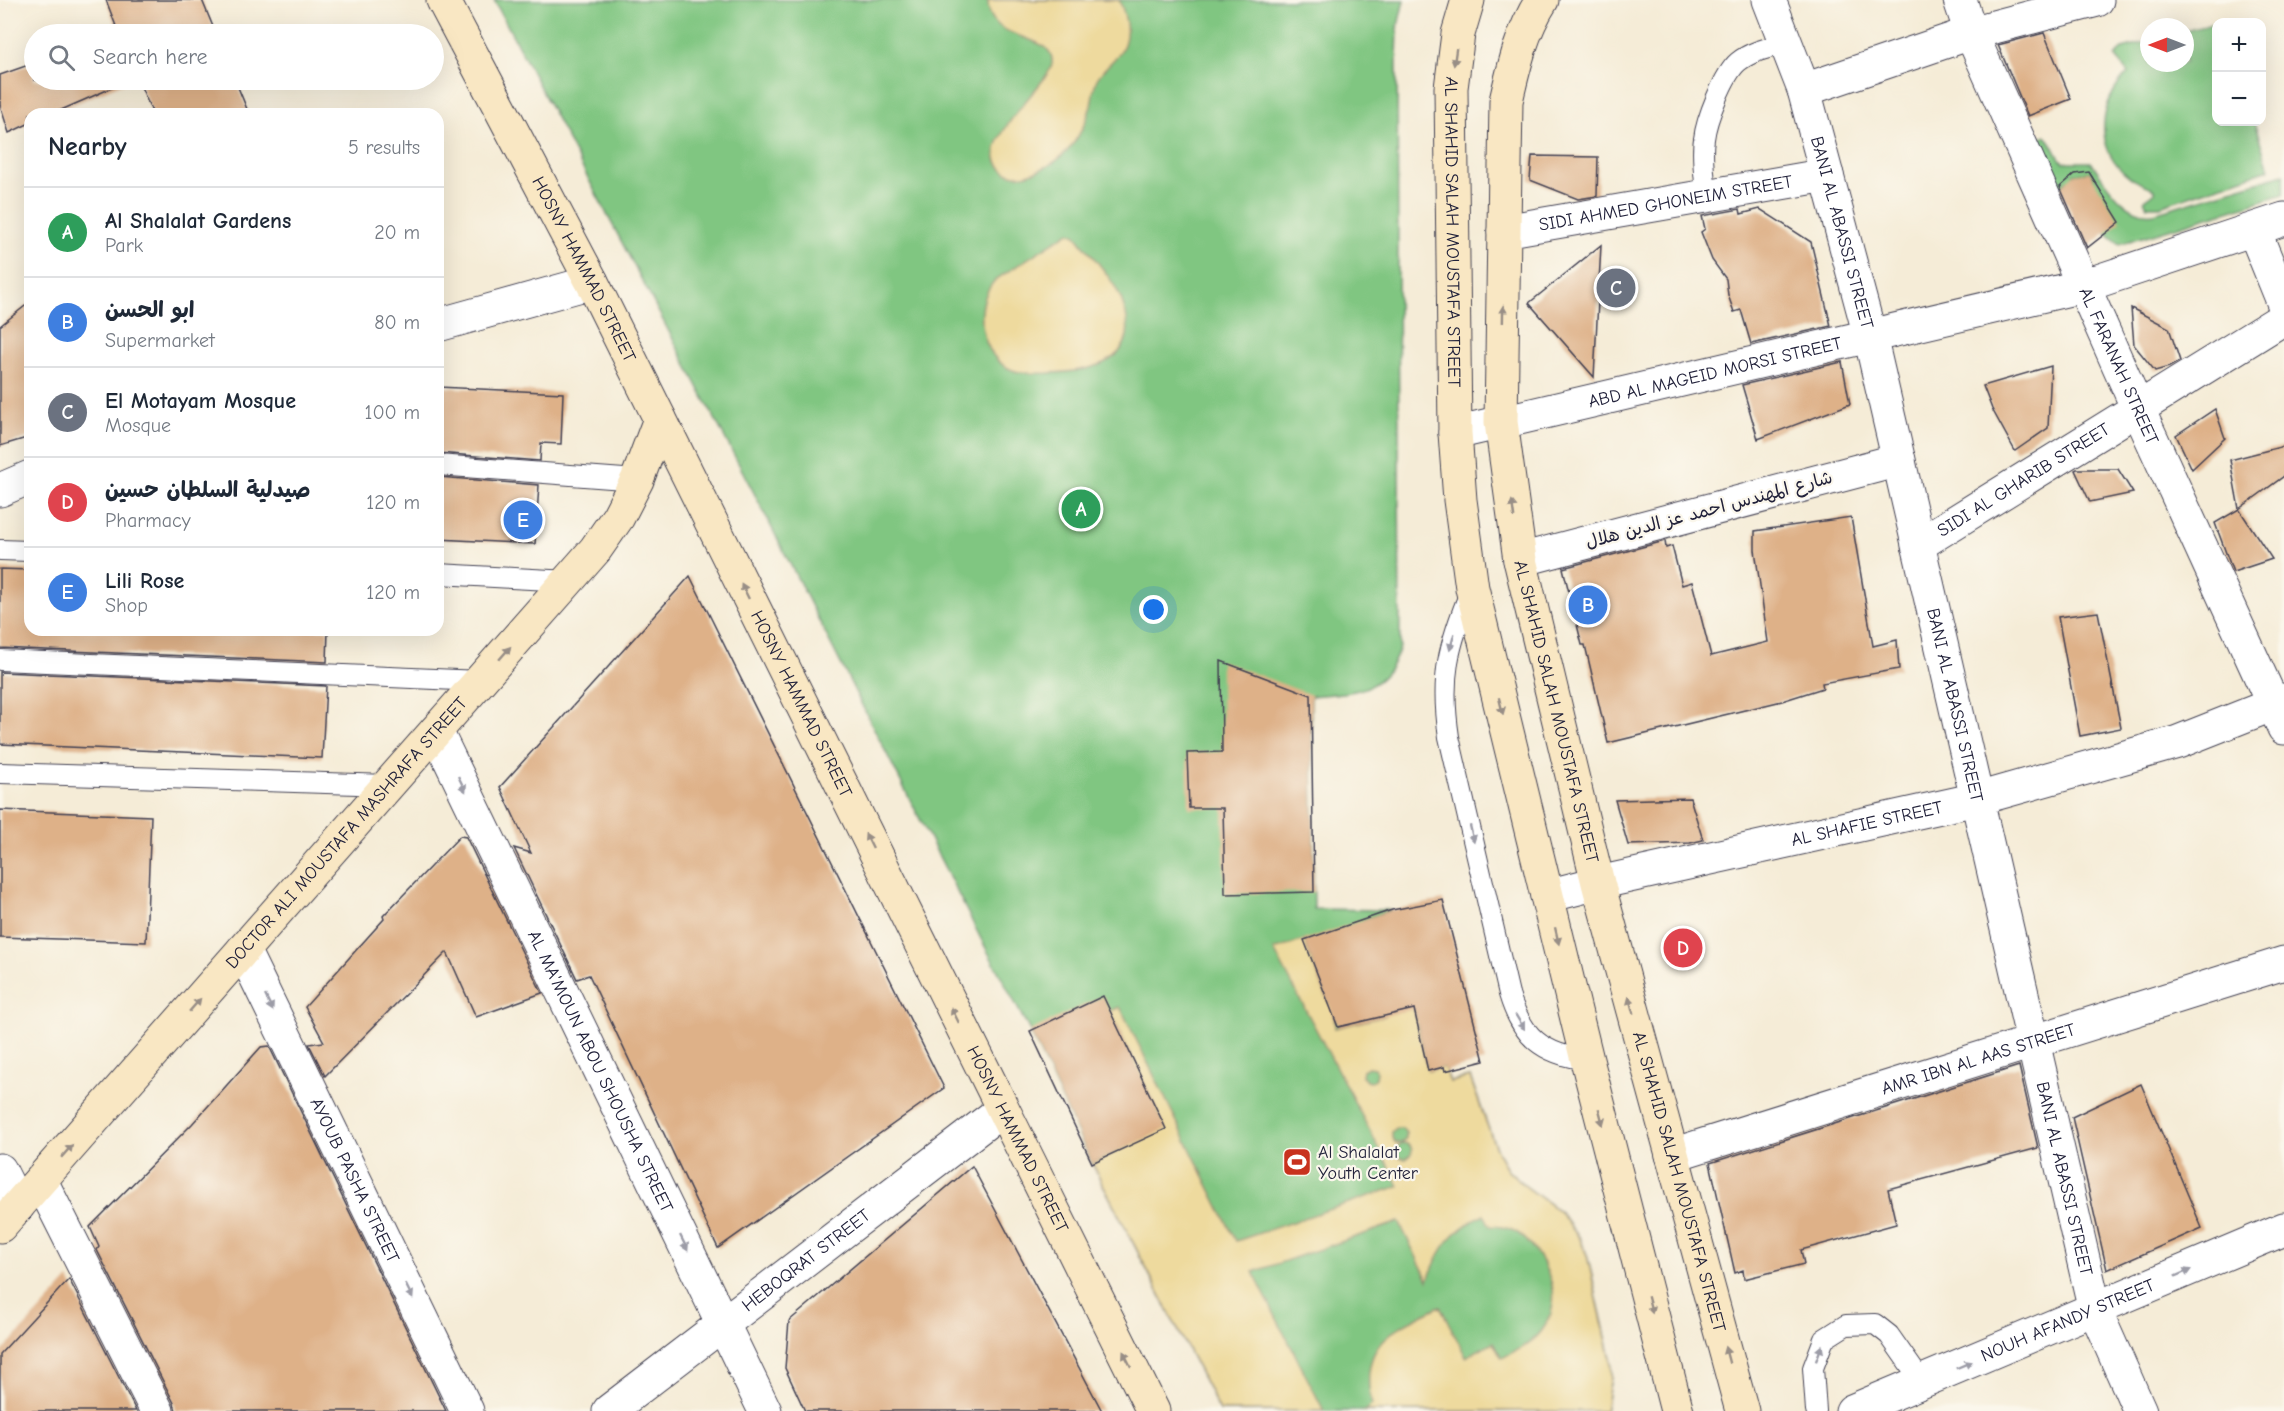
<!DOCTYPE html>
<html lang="en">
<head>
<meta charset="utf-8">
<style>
	:root { --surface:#fff; --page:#f6f6f7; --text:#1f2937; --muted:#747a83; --line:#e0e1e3; --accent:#db2777 }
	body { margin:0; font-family:"Comic Neue","Playpen Sans Arabic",sans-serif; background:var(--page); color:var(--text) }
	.controls { position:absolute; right:18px; top:18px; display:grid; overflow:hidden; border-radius:12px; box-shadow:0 6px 24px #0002 }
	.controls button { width:54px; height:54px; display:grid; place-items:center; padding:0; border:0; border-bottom:2px solid var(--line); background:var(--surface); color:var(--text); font:30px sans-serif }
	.compass { position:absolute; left:2140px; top:18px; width:54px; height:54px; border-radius:50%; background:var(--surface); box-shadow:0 6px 24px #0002; rotate:270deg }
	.you { position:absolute; left:1154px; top:610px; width:21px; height:21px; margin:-15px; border:4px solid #fff; border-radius:50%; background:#1a73e8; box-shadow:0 0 0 9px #1a73e833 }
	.badge { display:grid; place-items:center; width:39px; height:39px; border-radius:50%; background:var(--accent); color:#fff; font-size:20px; font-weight:700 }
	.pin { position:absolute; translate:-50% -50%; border:3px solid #fff; box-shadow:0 2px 6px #0006 }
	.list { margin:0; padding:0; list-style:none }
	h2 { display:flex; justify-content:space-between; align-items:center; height:78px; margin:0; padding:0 24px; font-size:26px }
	h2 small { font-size:20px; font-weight:400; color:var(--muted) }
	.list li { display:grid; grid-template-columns:39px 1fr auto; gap:18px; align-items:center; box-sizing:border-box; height:90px; padding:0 24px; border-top:2px solid var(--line) }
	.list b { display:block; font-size:22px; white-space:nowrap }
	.list p { margin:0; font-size:20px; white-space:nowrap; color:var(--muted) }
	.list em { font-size:20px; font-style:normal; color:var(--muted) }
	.icon { flex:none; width:33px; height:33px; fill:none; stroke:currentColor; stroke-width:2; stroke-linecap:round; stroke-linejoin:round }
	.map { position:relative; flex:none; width:2284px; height:1411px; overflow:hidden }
	.search { position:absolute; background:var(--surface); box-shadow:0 6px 24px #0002; left:24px; top:24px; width:420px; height:66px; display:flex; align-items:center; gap:15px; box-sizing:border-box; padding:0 21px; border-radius:33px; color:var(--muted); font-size:22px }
	.panel { position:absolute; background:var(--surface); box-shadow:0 6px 24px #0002; left:24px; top:108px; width:420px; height:528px; border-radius:18px }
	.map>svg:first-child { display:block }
	.green { fill:#80c681; stroke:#51745e; stroke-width:1.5 }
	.sand { fill:#eeda9e; stroke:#887e6c; stroke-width:1.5; fill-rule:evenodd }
	.building { fill:#deb188 }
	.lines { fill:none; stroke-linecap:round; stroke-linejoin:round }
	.service-casing { stroke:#424052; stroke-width:22 }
	.minor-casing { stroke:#424052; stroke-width:35 }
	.tertiary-casing { stroke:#424052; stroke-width:35 }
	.secondary-casing { stroke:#424052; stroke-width:35 }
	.service { stroke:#fff; stroke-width:20 }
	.minor { stroke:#fff; stroke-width:33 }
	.tertiary { stroke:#fff; stroke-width:33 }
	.secondary { stroke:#f9e7c3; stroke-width:33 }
	.oneway { fill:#988e86 }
	.oneway2 { fill:#9c9ca7 }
	.labels { text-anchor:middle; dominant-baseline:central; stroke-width:4.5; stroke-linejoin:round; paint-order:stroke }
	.street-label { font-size:18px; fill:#22223b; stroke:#fbf7ec }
	.poi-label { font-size:18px; fill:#22223b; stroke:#fbf7ec; text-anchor:start }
</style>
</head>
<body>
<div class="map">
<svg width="2284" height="1411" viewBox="0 0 2284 1411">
	<rect width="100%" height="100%" fill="#fbf7ec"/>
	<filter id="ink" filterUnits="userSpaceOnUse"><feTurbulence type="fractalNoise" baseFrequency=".0167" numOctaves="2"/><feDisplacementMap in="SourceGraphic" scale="12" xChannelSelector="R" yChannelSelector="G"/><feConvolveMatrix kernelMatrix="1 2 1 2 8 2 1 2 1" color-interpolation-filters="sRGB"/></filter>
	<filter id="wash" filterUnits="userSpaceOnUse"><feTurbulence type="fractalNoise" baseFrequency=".008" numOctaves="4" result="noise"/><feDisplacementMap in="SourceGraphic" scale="24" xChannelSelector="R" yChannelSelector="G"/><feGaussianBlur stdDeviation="1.35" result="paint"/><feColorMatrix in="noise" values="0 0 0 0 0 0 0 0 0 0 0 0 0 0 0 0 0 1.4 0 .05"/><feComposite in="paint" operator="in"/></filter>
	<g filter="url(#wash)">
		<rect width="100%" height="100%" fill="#f5ecd7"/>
		<g class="green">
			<path d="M494,0H1404L1398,26L1397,61L1400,647C1385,694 1354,692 1311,696L1314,909L1391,910L1428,1071L1444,1067L1450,1082L1470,1077L1496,1149L1507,1169L1524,1185L1560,1212L1580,1239L1587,1255L1610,1355L1611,1377L1605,1411H1220L1092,1163L1030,1031L981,939L753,491Z"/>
			<path d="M2223,21L2224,22H2216V122H2254L2269,169L2160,206H2147L2144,200L2155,192V189C2146,185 2138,183 2130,177C2092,148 2099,103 2128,73L2115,56L2123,49L2149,41V63H2185V31Z"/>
			<path d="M2045,136C2054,141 2055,155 2063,162H2091C2106,182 2126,218 2154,213L2284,174V194L2120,244L2106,233L2091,172L2074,174V185L2067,181L2057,189L2036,139Z"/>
		</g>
		<g class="sand">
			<path d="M988,0H1119C1127,17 1131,39 1118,55C1111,63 1102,70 1097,79C1093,87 1093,97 1091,106C1082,135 1068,159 1039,170C1029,174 1019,178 1009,173C963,151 1050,84 1052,64C1056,30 986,46 988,0Z"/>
			<path d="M1069,232L1076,235C1092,257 1116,280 1124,307C1142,362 1090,372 1049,373C1035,373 1021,375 1008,368C992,360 983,340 982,323C981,306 984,293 995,280Z"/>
			<path d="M1391,910L1428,1071L1444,1067L1450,1082L1470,1077L1496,1149L1507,1169L1524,1185L1560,1212L1580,1239L1587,1255L1610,1355L1611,1377L1605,1411H1364L1372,1405C1357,1343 1393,1329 1440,1306L1466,1357L1493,1342L1502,1358C1516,1350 1534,1343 1543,1329C1551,1318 1555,1303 1553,1290C1550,1271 1530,1237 1512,1230C1505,1227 1497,1226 1490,1226L1484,1214C1451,1232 1441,1245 1428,1280L1399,1222L1253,1272L1324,1411H1220L1092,1163L1165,1128L1110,1011L1120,1007L1236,1241L1399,1186L1274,950L1304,940L1329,1003L1333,1004L1335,1028L1385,1016L1383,983L1363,920ZM1368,1067L1374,1068L1377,1072L1376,1078L1371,1082L1366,1081L1362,1076L1363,1070ZM1396,1128H1402L1406,1133V1138L1402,1143H1396L1392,1138V1132ZM1402,1143L1408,1144L1412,1149L1411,1155L1406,1159L1400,1158L1396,1153L1397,1147Z"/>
		</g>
		<g id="blocks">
			<g class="building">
				<polygon points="106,0 202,0 216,34 116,34 119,34"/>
				<polygon points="2044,33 2071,99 2028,116 1998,45"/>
				<polygon points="34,63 34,80 130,80 52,114 30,114 30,123 9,133 0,105 0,75"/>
				<polygon points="138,80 235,80 249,114 153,114"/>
				<polygon points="1532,156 1598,157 1597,196 1578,199 1530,180"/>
				<polygon points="2089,172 2120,222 2087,248 2060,187 2075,174"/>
				<polygon points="1740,209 1741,214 1760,209 1811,242 1831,326 1751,344 1741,310 1734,312 1728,295 1726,279 1712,260 1701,232 1705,229 1702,216"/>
				<polygon points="1601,245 1594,377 1529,303"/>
				<polygon points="30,302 30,437 0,446 0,326"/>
				<polygon points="2131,308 2169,328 2180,361 2169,367 2155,371 2134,345"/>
				<polygon points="1842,362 1850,404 1758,439 1742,385"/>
				<polygon points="2051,366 2048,428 2015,451 1992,409 1983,386"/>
				<polygon points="438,387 563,393 561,444 541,443 540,461 438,453"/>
				<polygon points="2215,409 2225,438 2192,469 2176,435"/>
				<polygon points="2284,446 2284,476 2239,509 2230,460"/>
				<polygon points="2077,469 2118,469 2133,493 2090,502 2075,470"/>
				<polygon points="438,477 539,485 535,544 438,539"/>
				<polygon points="2239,509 2272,559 2233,572 2215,523"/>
				<polygon points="1851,517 1873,646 1897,640 1899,669 1822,683 1823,688 1782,701 1608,743 1585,645 1582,645 1563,568 1665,541 1666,548 1672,546 1682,585 1692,582 1711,656 1768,642 1755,550 1755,531"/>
				<polygon points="0,569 30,570 30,630 328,630 327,662 0,648"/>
				<polygon points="690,576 944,1088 718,1248 589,975 577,979 514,848 531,853 500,787"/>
				<polygon points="2098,612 2121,728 2080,736 2058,617"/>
				<polygon points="1221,661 1311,695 1314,892 1225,894 1223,808 1189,808 1187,753 1222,752"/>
				<polygon points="0,672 326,686 322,758 0,744"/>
				<polygon points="1690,798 1703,840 1690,843 1628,845 1615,800"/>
				<polygon points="0,810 151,816 146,942 0,937"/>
				<polygon points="460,836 466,837 542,993 476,1017 447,952 325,1076 309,1044 324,1042 305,1007 384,919 383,916"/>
				<polygon points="1443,900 1484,1061 1445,1071 1444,1067 1428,1071 1414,1009 1338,1027 1304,940 1392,910"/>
				<polygon points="1103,996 1166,1129 1092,1163 1030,1031"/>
				<polygon points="269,1046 446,1411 176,1411 174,1403 97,1250 99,1247 90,1227 192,1124 261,1047"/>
				<polygon points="2019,1066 2038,1148 1888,1189 1896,1224 1801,1250 1804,1264 1744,1279 1743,1270 1735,1273 1710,1163"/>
				<polygon points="2141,1084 2202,1228 2107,1270 2072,1117"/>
				<polygon points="972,1166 1102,1411 805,1411 785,1368 789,1321"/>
				<polygon points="69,1279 136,1411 0,1411 0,1354"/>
			</g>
		</g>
	</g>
	<g filter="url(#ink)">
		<use href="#blocks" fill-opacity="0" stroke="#424052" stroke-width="1.5"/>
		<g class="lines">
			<g class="service-casing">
				<g id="service">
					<path d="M1706,195C1705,177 1701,156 1704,139C1706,120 1724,74 1738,62C1751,51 1770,48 1786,43"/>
					<polyline points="438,465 637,480"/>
					<polyline points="0,550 30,551"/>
					<polyline points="438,574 569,581"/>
					<path d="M1471,590C1448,646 1440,677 1449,737L1509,994C1522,1037 1542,1054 1587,1060"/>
					<polyline points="0,660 480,681"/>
					<polyline points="0,773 389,785"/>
					<polyline points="1816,1411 1813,1368 1824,1339 1846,1325 1875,1324 1889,1335 1922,1382"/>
				</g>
			</g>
			<g class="minor-casing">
				<g id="minor">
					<path id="s1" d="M1769,0L1804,90L1870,336L2095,1310L2140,1411"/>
					<path id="s2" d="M1960,0L1971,33L2138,409L2284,728"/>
					<polyline points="1804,90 1971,33 2097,0"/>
					<polyline points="2254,230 2284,304"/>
					<path id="s3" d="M1504,231L1827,175"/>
					<polyline points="438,325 592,282"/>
					<path id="s4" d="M1455,433L2083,286L2284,219"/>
					<polyline points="0,490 30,477"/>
					<path id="s5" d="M1918,545L2284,318"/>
					<polyline points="1520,560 1899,460"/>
					<path id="s6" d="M436,731L765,1411"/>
					<path id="s7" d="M1547,896L1598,883L1977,799L2178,742L2284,700"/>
					<path id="s8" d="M243,950L467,1411"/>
					<path id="s9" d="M1672,1155L2284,963"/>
					<polyline points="41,1181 157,1411"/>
					<path id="s10" d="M609,1411L1002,1110"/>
					<path id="s11" d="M1852,1411L2284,1229"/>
				</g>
			</g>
			<g class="tertiary-casing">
				<polyline id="tertiary" points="0,1170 18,1206"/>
			</g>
			<g class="secondary-casing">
				<g id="secondary">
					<path id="s12" d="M443,0L592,282L1153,1411"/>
					<path id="s13" d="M1468,0L1458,34L1451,88L1455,433L1460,500L1472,588L1587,1060L1677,1411"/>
					<path id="s14" d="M1542,0C1522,31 1514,66 1506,101L1501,422L1520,560L1598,883L1742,1411"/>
					<path id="s15" d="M0,1226L595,550L618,517L637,480L660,419"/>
				</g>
			</g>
			<use href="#service" class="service"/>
			<use href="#minor" class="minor"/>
			<use href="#tertiary" class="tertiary"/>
			<use href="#secondary" class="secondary"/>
		</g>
		<defs><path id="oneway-solid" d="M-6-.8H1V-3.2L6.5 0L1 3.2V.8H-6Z" transform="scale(1.5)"/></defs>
		<g class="oneway">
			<use href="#oneway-solid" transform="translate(1455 57) rotate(98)"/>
			<use href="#oneway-solid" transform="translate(1503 314) rotate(-89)"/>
			<use href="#oneway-solid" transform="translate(1513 509) rotate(-98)"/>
			<use href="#oneway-solid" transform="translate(745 591) rotate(-116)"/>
			<use href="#oneway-solid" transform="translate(505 653) rotate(-49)"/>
			<use href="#oneway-solid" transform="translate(1501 706) rotate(76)"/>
			<use href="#oneway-solid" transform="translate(869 841) rotate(-116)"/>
			<use href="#oneway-solid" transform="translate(1557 936) rotate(77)"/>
			<use href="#oneway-solid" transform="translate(195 1005) rotate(-49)"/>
			<use href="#oneway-solid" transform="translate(1631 1005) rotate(-105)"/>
			<use href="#oneway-solid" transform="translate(955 1015) rotate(-116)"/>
			<use href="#oneway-solid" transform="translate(1601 1117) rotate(75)"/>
			<use href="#oneway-solid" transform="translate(67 1151) rotate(-49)"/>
			<use href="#oneway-solid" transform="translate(1650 1305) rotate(75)"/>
			<use href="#oneway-solid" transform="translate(1727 1355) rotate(-105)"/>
			<use href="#oneway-solid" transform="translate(1127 1359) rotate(-117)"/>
		</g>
		<g class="oneway2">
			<use href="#oneway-solid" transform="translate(1452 642) rotate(105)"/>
			<use href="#oneway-solid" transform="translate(462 784) rotate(64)"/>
			<use href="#oneway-solid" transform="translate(1472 834) rotate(77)"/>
			<use href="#oneway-solid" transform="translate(269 1003) rotate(64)"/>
			<use href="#oneway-solid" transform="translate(1520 1022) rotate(59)"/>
			<use href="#oneway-solid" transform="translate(684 1243) rotate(64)"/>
			<use href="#oneway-solid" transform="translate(2183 1273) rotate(-23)"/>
			<use href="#oneway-solid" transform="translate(409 1291) rotate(64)"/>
			<use href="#oneway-solid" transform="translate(1819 1353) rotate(-70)"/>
			<use href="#oneway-solid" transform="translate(1964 1365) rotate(-23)"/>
		</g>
	</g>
	<defs>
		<g id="stadium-square" transform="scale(1.5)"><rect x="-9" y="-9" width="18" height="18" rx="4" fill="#c8321e" stroke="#fbf7ec"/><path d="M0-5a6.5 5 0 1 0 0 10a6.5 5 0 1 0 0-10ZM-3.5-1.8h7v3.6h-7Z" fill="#fff"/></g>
	</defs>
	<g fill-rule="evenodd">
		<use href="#stadium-square" x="1297" y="1162"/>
	</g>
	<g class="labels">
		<g class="street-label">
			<text stroke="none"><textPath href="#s3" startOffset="164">SIDI AHMED GHONEIM STREET</textPath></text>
			<text stroke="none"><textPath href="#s13" startOffset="234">AL SHAHID SALAH MOUSTAFA STREET</textPath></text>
			<text stroke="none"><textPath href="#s1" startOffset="244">BANI AL ABASSI STREET</textPath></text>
			<text stroke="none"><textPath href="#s12" startOffset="304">HOSNY HAMMAD STREET</textPath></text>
			<text stroke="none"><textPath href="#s2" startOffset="399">AL FARANAH STREET</textPath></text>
			<text stroke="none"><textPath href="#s4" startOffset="267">ABD AL MAGEID MORSI STREET</textPath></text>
			<text stroke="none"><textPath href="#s5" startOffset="124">SIDI AL GHARIB STREET</textPath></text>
			<text transform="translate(1709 510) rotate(-15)">شارع المهندس احمد عز الدين هلال</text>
			<text stroke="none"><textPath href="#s12" startOffset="790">HOSNY HAMMAD STREET</textPath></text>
			<text stroke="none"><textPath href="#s1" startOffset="730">BANI AL ABASSI STREET</textPath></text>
			<text stroke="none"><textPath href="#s14" startOffset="724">AL SHAHID SALAH MOUSTAFA STREET</textPath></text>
			<text stroke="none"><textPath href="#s7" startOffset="328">AL SHAFIE STREET</textPath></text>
			<text stroke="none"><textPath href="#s15" startOffset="524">DOCTOR ALI MOUSTAFA MASHRAFA STREET</textPath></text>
			<text stroke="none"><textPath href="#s9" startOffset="321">AMR IBN AL AAS STREET</textPath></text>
			<text stroke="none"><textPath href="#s6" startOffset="378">AL MA'MOUN ABOU SHOUSHA STREET</textPath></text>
			<text stroke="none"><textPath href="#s12" startOffset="1276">HOSNY HAMMAD STREET</textPath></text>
			<text stroke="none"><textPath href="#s1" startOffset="1216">BANI AL ABASSI STREET</textPath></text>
			<text stroke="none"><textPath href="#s8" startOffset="256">AYOUB PASHA STREET</textPath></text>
			<text stroke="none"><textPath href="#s14" startOffset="1210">AL SHAHID SALAH MOUSTAFA STREET</textPath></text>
			<text stroke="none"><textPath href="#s10" startOffset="248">HEBOQRAT STREET</textPath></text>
			<text stroke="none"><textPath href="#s11" startOffset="234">NOUH AFANDY STREET</textPath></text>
		</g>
		<g class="poi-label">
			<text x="1318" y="1152">Al Shalalat<tspan x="1318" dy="21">Youth Center</tspan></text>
		</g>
	</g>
</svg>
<div class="controls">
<button>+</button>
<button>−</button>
</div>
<svg class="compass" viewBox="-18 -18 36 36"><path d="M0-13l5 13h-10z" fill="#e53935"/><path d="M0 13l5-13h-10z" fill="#747a83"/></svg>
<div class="you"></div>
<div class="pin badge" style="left:1081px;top:509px;background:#2e9e5b">A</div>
<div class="pin badge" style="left:1588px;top:605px;background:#3f7fe0">B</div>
<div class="pin badge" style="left:1616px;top:288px;background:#6b7280">C</div>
<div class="pin badge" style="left:1683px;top:948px;background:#e0444e">D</div>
<div class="pin badge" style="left:523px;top:520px;background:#3f7fe0">E</div>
<div class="search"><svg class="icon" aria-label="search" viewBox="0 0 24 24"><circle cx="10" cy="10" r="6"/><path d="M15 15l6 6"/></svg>Search here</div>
<section class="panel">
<h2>Nearby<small>5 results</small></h2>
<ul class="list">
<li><span class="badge" style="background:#2e9e5b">A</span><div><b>Al Shalalat Gardens</b><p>Park</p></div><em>20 m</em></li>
<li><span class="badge" style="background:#3f7fe0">B</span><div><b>ابو الحسن</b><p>Supermarket</p></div><em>80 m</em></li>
<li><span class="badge" style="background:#6b7280">C</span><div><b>El Motayam Mosque</b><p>Mosque</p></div><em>100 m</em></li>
<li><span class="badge" style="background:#e0444e">D</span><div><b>صيدلية السلطان حسين</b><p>Pharmacy</p></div><em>120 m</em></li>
<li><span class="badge" style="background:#3f7fe0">E</span><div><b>Lili Rose</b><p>Shop</p></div><em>120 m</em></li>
</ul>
</section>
</div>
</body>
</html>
